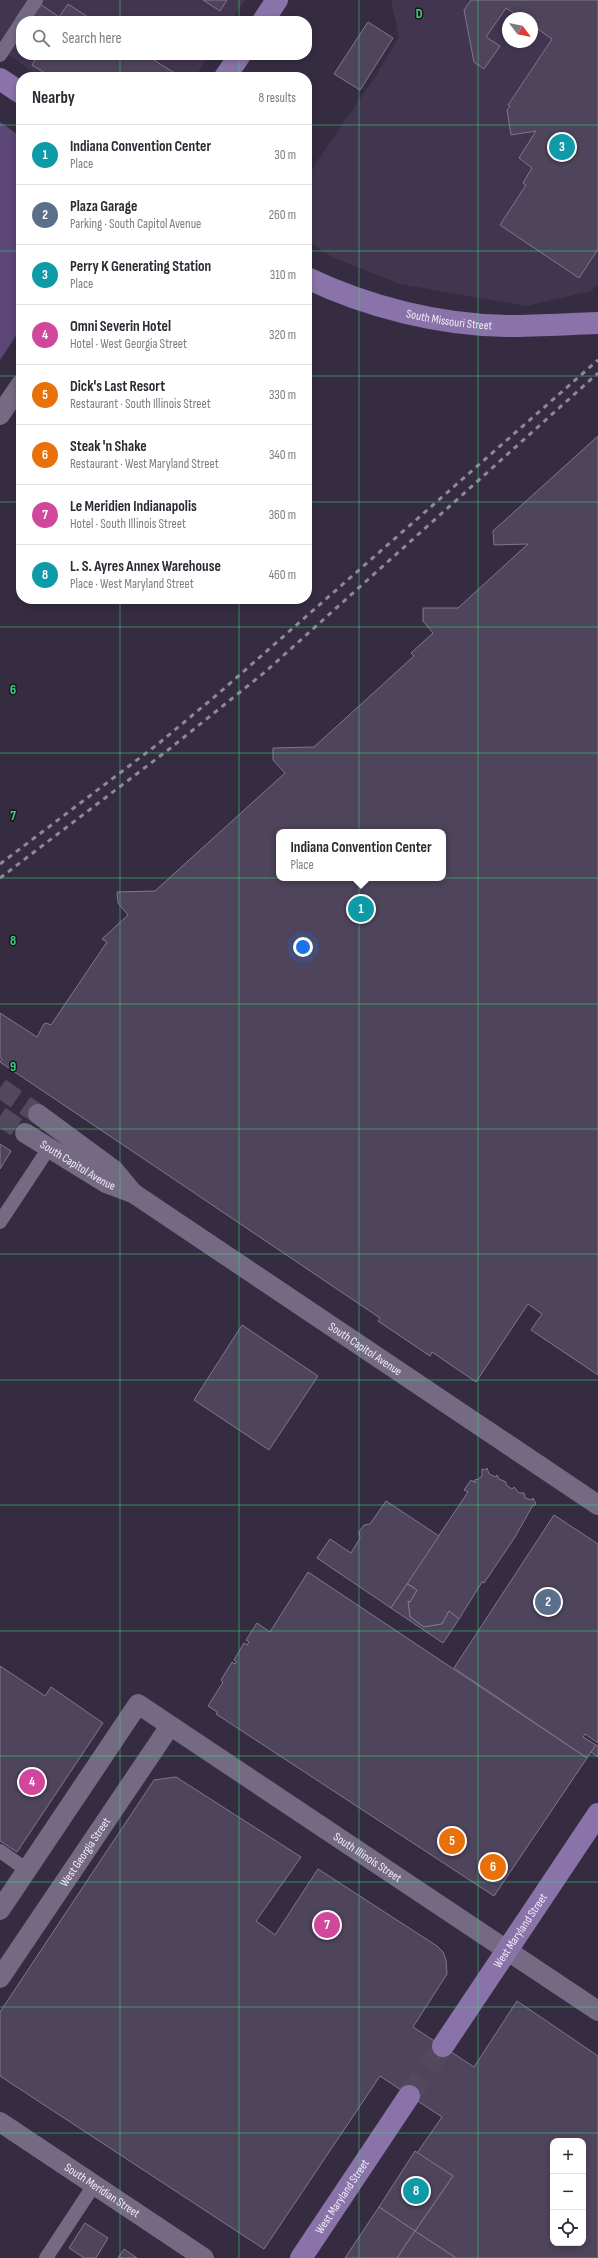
<!DOCTYPE html>
<html lang="en">
<head>
<meta charset="utf-8">
<style>
	:root { --surface:#fff; --page:#f7f7f7; --text:#2b2b33; --muted:#7c7c81; --line:#e1e1e2; --accent:#b45309 }
	body { margin:0; font-family:"Sofia Sans Condensed",sans-serif; background:var(--page); color:var(--text) }
	.controls { position:absolute; right:12px; bottom:12px; display:grid; overflow:hidden; border-radius:8px; box-shadow:0 2px 6px #0003 }
	.controls button { width:36px; height:36px; display:grid; place-items:center; padding:0; border:0; border-bottom:1px solid var(--line); background:var(--surface); color:var(--text); font:20px sans-serif }
	.compass { position:absolute; left:502px; top:12px; width:36px; height:36px; border-radius:50%; background:var(--surface); box-shadow:0 2px 6px #0003; rotate:122deg }
	.you { position:absolute; left:303px; top:947px; width:14px; height:14px; margin:-10px; border:3px solid #fff; border-radius:50%; background:#1a73e8; box-shadow:0 0 0 6px #1a73e833 }
	.badge { display:grid; place-items:center; width:26px; height:26px; border-radius:50%; background:var(--accent); color:#fff; font-size:13px; font-weight:700 }
	.pin { position:absolute; translate:-50% -50%; border:2px solid #fff; box-shadow:0 1px 4px #0006 }
	.popup { position:absolute; left:276px; top:829px; width:170px; height:52px; box-sizing:border-box; display:grid; place-content:center; border-radius:8px; background:var(--surface); filter:drop-shadow(0 1px 3px #0005); font-size:13px; white-space:nowrap; color:var(--muted) }
	.popup b { font-size:15px; color:var(--text) }
	.popup::after { content:''; position:absolute; left:50%; top:100%; margin-left:-8px; border:8px solid transparent; border-top-color:var(--surface) }
	.list { margin:0; padding:0; list-style:none }
	h2 { display:flex; justify-content:space-between; align-items:center; height:52px; margin:0; padding:0 16px; font-size:17px }
	h2 small { font-size:13px; font-weight:400; color:var(--muted) }
	.list li { display:grid; grid-template-columns:26px 1fr auto; gap:12px; align-items:center; box-sizing:border-box; height:60px; padding:0 16px; border-top:1px solid var(--line) }
	.list b { display:block; font-size:15px; white-space:nowrap }
	.list p { margin:0; font-size:13px; white-space:nowrap; color:var(--muted) }
	.list em { font-size:13px; font-style:normal; color:var(--muted) }
	.icon { flex:none; width:22px; height:22px; fill:none; stroke:currentColor; stroke-width:2; stroke-linecap:round; stroke-linejoin:round }
	.map { position:relative; flex:none; width:598px; height:2258px; overflow:hidden }
	.search { position:absolute; background:var(--surface); box-shadow:0 2px 6px #0003; left:16px; top:16px; width:296px; height:44px; display:flex; align-items:center; gap:10px; box-sizing:border-box; padding:0 14px; border-radius:16px; color:var(--muted); font-size:15px }
	.panel { position:absolute; background:var(--surface); box-shadow:0 2px 6px #0003; left:16px; top:72px; width:296px; height:532px; border-radius:16px }
	.map>svg:first-child { display:block }
	.built { fill:#423550; fill-rule:evenodd }
	.green { fill:#5c4776 }
	.building { fill:#4e445b; stroke:#80768f; fill-rule:evenodd }
	.lines { fill:none; stroke-linecap:round; stroke-linejoin:round }
	.secondary-tunnel { stroke:#52495e; stroke-width:20; stroke-dasharray:20 10; stroke-linecap:butt }
	.primary-tunnel { stroke:#52495e; stroke-width:22; stroke-dasharray:22 11; stroke-linecap:butt }
	.street { stroke:#746a83; stroke-width:14 }
	.secondary { stroke:#746a83; stroke-width:20 }
	.primary { stroke:#8a73a8; stroke-width:22 }
	.rail { stroke:#8f879a; stroke-width:3; stroke-dasharray:5 5; stroke-linecap:butt }
	.grid { fill:none; stroke:#37d880; stroke-width:1; stroke-opacity:0.55 }
	.labels { text-anchor:middle; dominant-baseline:central; stroke-width:3; stroke-linejoin:round; paint-order:stroke }
	.street-label { font-size:12px; fill:#f1ebfa; stroke:#1b1721 }
	.grid-label { font-size:13px; text-anchor:middle; font-weight:bold; fill:#37d880; stroke:#1b1721; stroke-width:3; stroke-linejoin:round; paint-order:stroke }
</style>
</head>
<body>
<div class="map">
<svg width="598" height="2258" viewBox="0 0 598 2258">
	<rect width="100%" height="100%" fill="#362c42"/>
	<g class="built">
		<polygon points="0,0 245,0 231,21 21,21 21,55 209,55 195,77 39,77 0,48"/>
		<path d="M391,0H598V284L591,291L526,306L400,284L334,258L307,241V176L375,77L399,37ZM508,18H532V42H508Z"/>
	</g>
	<polygon class="green" points="0,122 21,137 21,328 0,360"/>
	<g class="building">
		<polygon points="203,0 227,0 220,11"/>
		<polygon points="471,0 598,0 598,249 579,278 500,225 526,185 523,183 532,168 519,158 536,131 511,135 507,110 510,106 508,105 552,39 532,25 532,18 521,18 506,8 486,37 500,46 484,69 474,62 464,10"/>
		<polygon points="40,4 59,17 68,4 94,21 29,21"/>
		<polygon points="368,22 393,38 360,90 334,74"/>
		<polygon points="31,55 146,55 181,77 51,77 32,65 36,58"/>
		<path d="M598,436V1375L531,1330L542,1314L528,1304L476,1382L432,1352L430,1356L378,1321L380,1318L0,1062L2,1059L0,1057V1013L37,1037L44,1024L46,1023L51,1025L107,942L102,939L128,915L118,903L117,892L155,891L285,773L273,760V748L314,747L414,656L411,653L433,633L423,621V608H458L528,544L494,545L493,531ZM279,832H443V878H279Z"/>
		<polygon points="0,1144 11,1151 0,1169"/>
		<polygon points="242,1325 318,1376 269,1450 194,1400"/>
		<polygon points="487,1468 489,1474 496,1477 497,1475 499,1479 506,1482 506,1485 512,1489 514,1487 519,1493 524,1493 525,1498 532,1500 533,1498 536,1504 534,1506 533,1505 515,1537 484,1583 482,1582 459,1619 449,1611 442,1624 424,1627 410,1617 408,1601 410,1602 417,1590 407,1583 468,1492 464,1490 471,1480 476,1483 474,1481 476,1479 477,1480 482,1476 482,1469 485,1470"/>
		<polygon points="386,1501 439,1536 391,1608 317,1558 330,1539 351,1553 360,1538 359,1532 364,1525 370,1524"/>
		<polygon points="554,1515 598,1544 598,1743 585,1734 583,1737 596,1745 587,1758 454,1668"/>
		<polygon points="308,1572 587,1758 494,1896 216,1714 217,1712 208,1706 223,1682 221,1680 232,1662 235,1664 237,1662 234,1660 244,1643 247,1645 249,1642 246,1640 257,1623 270,1632"/>
		<polygon points="407,1584 417,1590 410,1602 408,1601 410,1617 424,1627 442,1624 449,1611 459,1619 443,1643 391,1608"/>
		<polygon points="0,1666 45,1696 51,1687 103,1723 17,1852 0,1841"/>
		<polygon points="596,1745 598,1746 598,1757 591,1752"/>
		<path d="M176,1777L301,1857L256,1921L267,1929L275,1935L318,1869L437,1946L443,1952L446,1960L447,1974L413,2027L474,2067L517,2001L598,2056V2258H456L415,2231L453,2176L417,2153L442,2117L380,2076L264,2249L0,2076V2012L154,1780ZM553,2141H583V2243H553Z"/>
		<polygon points="415,2151 453,2176 415,2231 379,2207"/>
		<polygon points="379,2207 415,2231 397,2258 345,2258"/>
		<polygon points="85,2223 108,2238 96,2258 84,2258 69,2248"/>
		<polygon points="415,2231 456,2258 397,2258"/>
		<polygon points="124,2249 137,2258 118,2258"/>
	</g>
	<g class="lines">
		<g class="secondary-tunnel">
			<polyline points="0,1088 38,1114"/>
			<polyline points="0,1116 25,1133"/>
		</g>
		<polyline class="primary-tunnel" points="409,2096 443,2046"/>
		<g class="street">
			<polyline points="22,21 36,0"/>
			<polyline points="0,55 21,23"/>
			<polyline points="0,1222 49,1148"/>
			<polyline points="0,1851 27,1870"/>
			<polyline points="46,2258 94,2185"/>
		</g>
		<g class="secondary">
			<polyline points="0,415 21,384"/>
			<path id="s1" d="M38,1114L114,1170L133,1193L598,1505"/>
			<path id="s2" d="M25,1133L106,1183L133,1193"/>
			<path id="s3" d="M0,1910L138,1704L598,2011"/>
			<path id="s4" d="M0,1978L170,1726"/>
			<path id="s5" d="M0,2122L204,2258"/>
		</g>
		<g class="primary">
			<polyline points="263,21 277,0"/>
			<polyline points="225,77 240,55"/>
			<polyline points="0,79 21,93"/>
			<path id="s6" d="M307,278C368,307 439,325 507,326C537,326 568,324 598,323"/>
			<path id="s7" d="M443,2046L598,1814"/>
			<path id="s8" d="M301,2258L409,2096"/>
		</g>
		<g class="rail">
			<polyline points="0,864 158,744 219,693 598,360"/>
			<polyline points="0,878 168,750 265,672 598,373"/>
		</g>
	</g>
	<path class="grid" d="M120,0V21M239,0V21M359,0V2258M478,0V2258M120,55V77M239,55V77M0,125H21M307,125H598M0,251H21M307,251H598M0,376H21M307,376H598M0,502H21M307,502H598M120,599V2258M239,599V2258M0,627H598M0,753H598M0,878H598M0,1004H598M0,1129H598M0,1254H598M0,1380H598M0,1505H598M0,1631H598M0,1756H598M0,1882H598M0,2007H598M0,2133H598"/>
	<g class="labels">
		<g class="street-label">
			<text stroke="none"><textPath href="#s6" startOffset="149">South Missouri Street</textPath></text>
			<text stroke="none"><textPath href="#s2" startOffset="62">South Capitol Avenue</textPath></text>
			<text stroke="none"><textPath href="#s1" startOffset="404">South Capitol Avenue</textPath></text>
			<text stroke="none"><textPath href="#s4" startOffset="152">West Georgia Street</textPath></text>
			<text stroke="none"><textPath href="#s3" startOffset="524">South Illinois Street</textPath></text>
			<text stroke="none"><textPath href="#s7" startOffset="139">West Maryland Street</textPath></text>
			<text stroke="none"><textPath href="#s5" startOffset="123">South Meridian Street</textPath></text>
			<text stroke="none"><textPath href="#s8" startOffset="74">West Maryland Street</textPath></text>
		</g>
	</g>
	<g class="grid-label">
		<text x="419" y="18">D</text>
		<text x="13" y="694">6</text>
		<text x="13" y="820">7</text>
		<text x="13" y="945">8</text>
		<text x="13" y="1071">9</text>
	</g>
</svg>
<div class="controls">
<button>+</button>
<button>−</button>
<button><svg class="icon" aria-label="locate" viewBox="0 0 24 24"><circle cx="12" cy="12" r="6"/><path d="M12 2v4M12 18v4M2 12h4M18 12h4"/></svg></button>
</div>
<svg class="compass" viewBox="-18 -18 36 36"><path d="M0-13l5 13h-10z" fill="#e53935"/><path d="M0 13l5-13h-10z" fill="#7c7c81"/></svg>
<div class="you"></div>
<div class="pin badge" style="left:361px;top:909px;background:#0f9aa8">1</div>
<div class="popup"><b>Indiana Convention Center</b>Place</div>
<div class="pin badge" style="left:548px;top:1602px;background:#5c6f8a">2</div>
<div class="pin badge" style="left:562px;top:147px;background:#0f9aa8">3</div>
<div class="pin badge" style="left:32px;top:1782px;background:#d1479c">4</div>
<div class="pin badge" style="left:452px;top:1841px;background:#e8710a">5</div>
<div class="pin badge" style="left:493px;top:1867px;background:#e8710a">6</div>
<div class="pin badge" style="left:327px;top:1925px;background:#d1479c">7</div>
<div class="pin badge" style="left:416px;top:2191px;background:#0f9aa8">8</div>
<div class="search"><svg class="icon" aria-label="search" viewBox="0 0 24 24"><circle cx="10" cy="10" r="6"/><path d="M15 15l6 6"/></svg>Search here</div>
<section class="panel">
<h2>Nearby<small>8 results</small></h2>
<ul class="list">
<li><span class="badge" style="background:#0f9aa8">1</span><div><b>Indiana Convention Center</b><p>Place</p></div><em>30 m</em></li>
<li><span class="badge" style="background:#5c6f8a">2</span><div><b>Plaza Garage</b><p>Parking · South Capitol Avenue</p></div><em>260 m</em></li>
<li><span class="badge" style="background:#0f9aa8">3</span><div><b>Perry K Generating Station</b><p>Place</p></div><em>310 m</em></li>
<li><span class="badge" style="background:#d1479c">4</span><div><b>Omni Severin Hotel</b><p>Hotel · West Georgia Street</p></div><em>320 m</em></li>
<li><span class="badge" style="background:#e8710a">5</span><div><b>Dick's Last Resort</b><p>Restaurant · South Illinois Street</p></div><em>330 m</em></li>
<li><span class="badge" style="background:#e8710a">6</span><div><b>Steak 'n Shake</b><p>Restaurant · West Maryland Street</p></div><em>340 m</em></li>
<li><span class="badge" style="background:#d1479c">7</span><div><b>Le Meridien Indianapolis</b><p>Hotel · South Illinois Street</p></div><em>360 m</em></li>
<li><span class="badge" style="background:#0f9aa8">8</span><div><b>L. S. Ayres Annex Warehouse</b><p>Place · West Maryland Street</p></div><em>460 m</em></li>
</ul>
</section>
</div>
</body>
</html>
